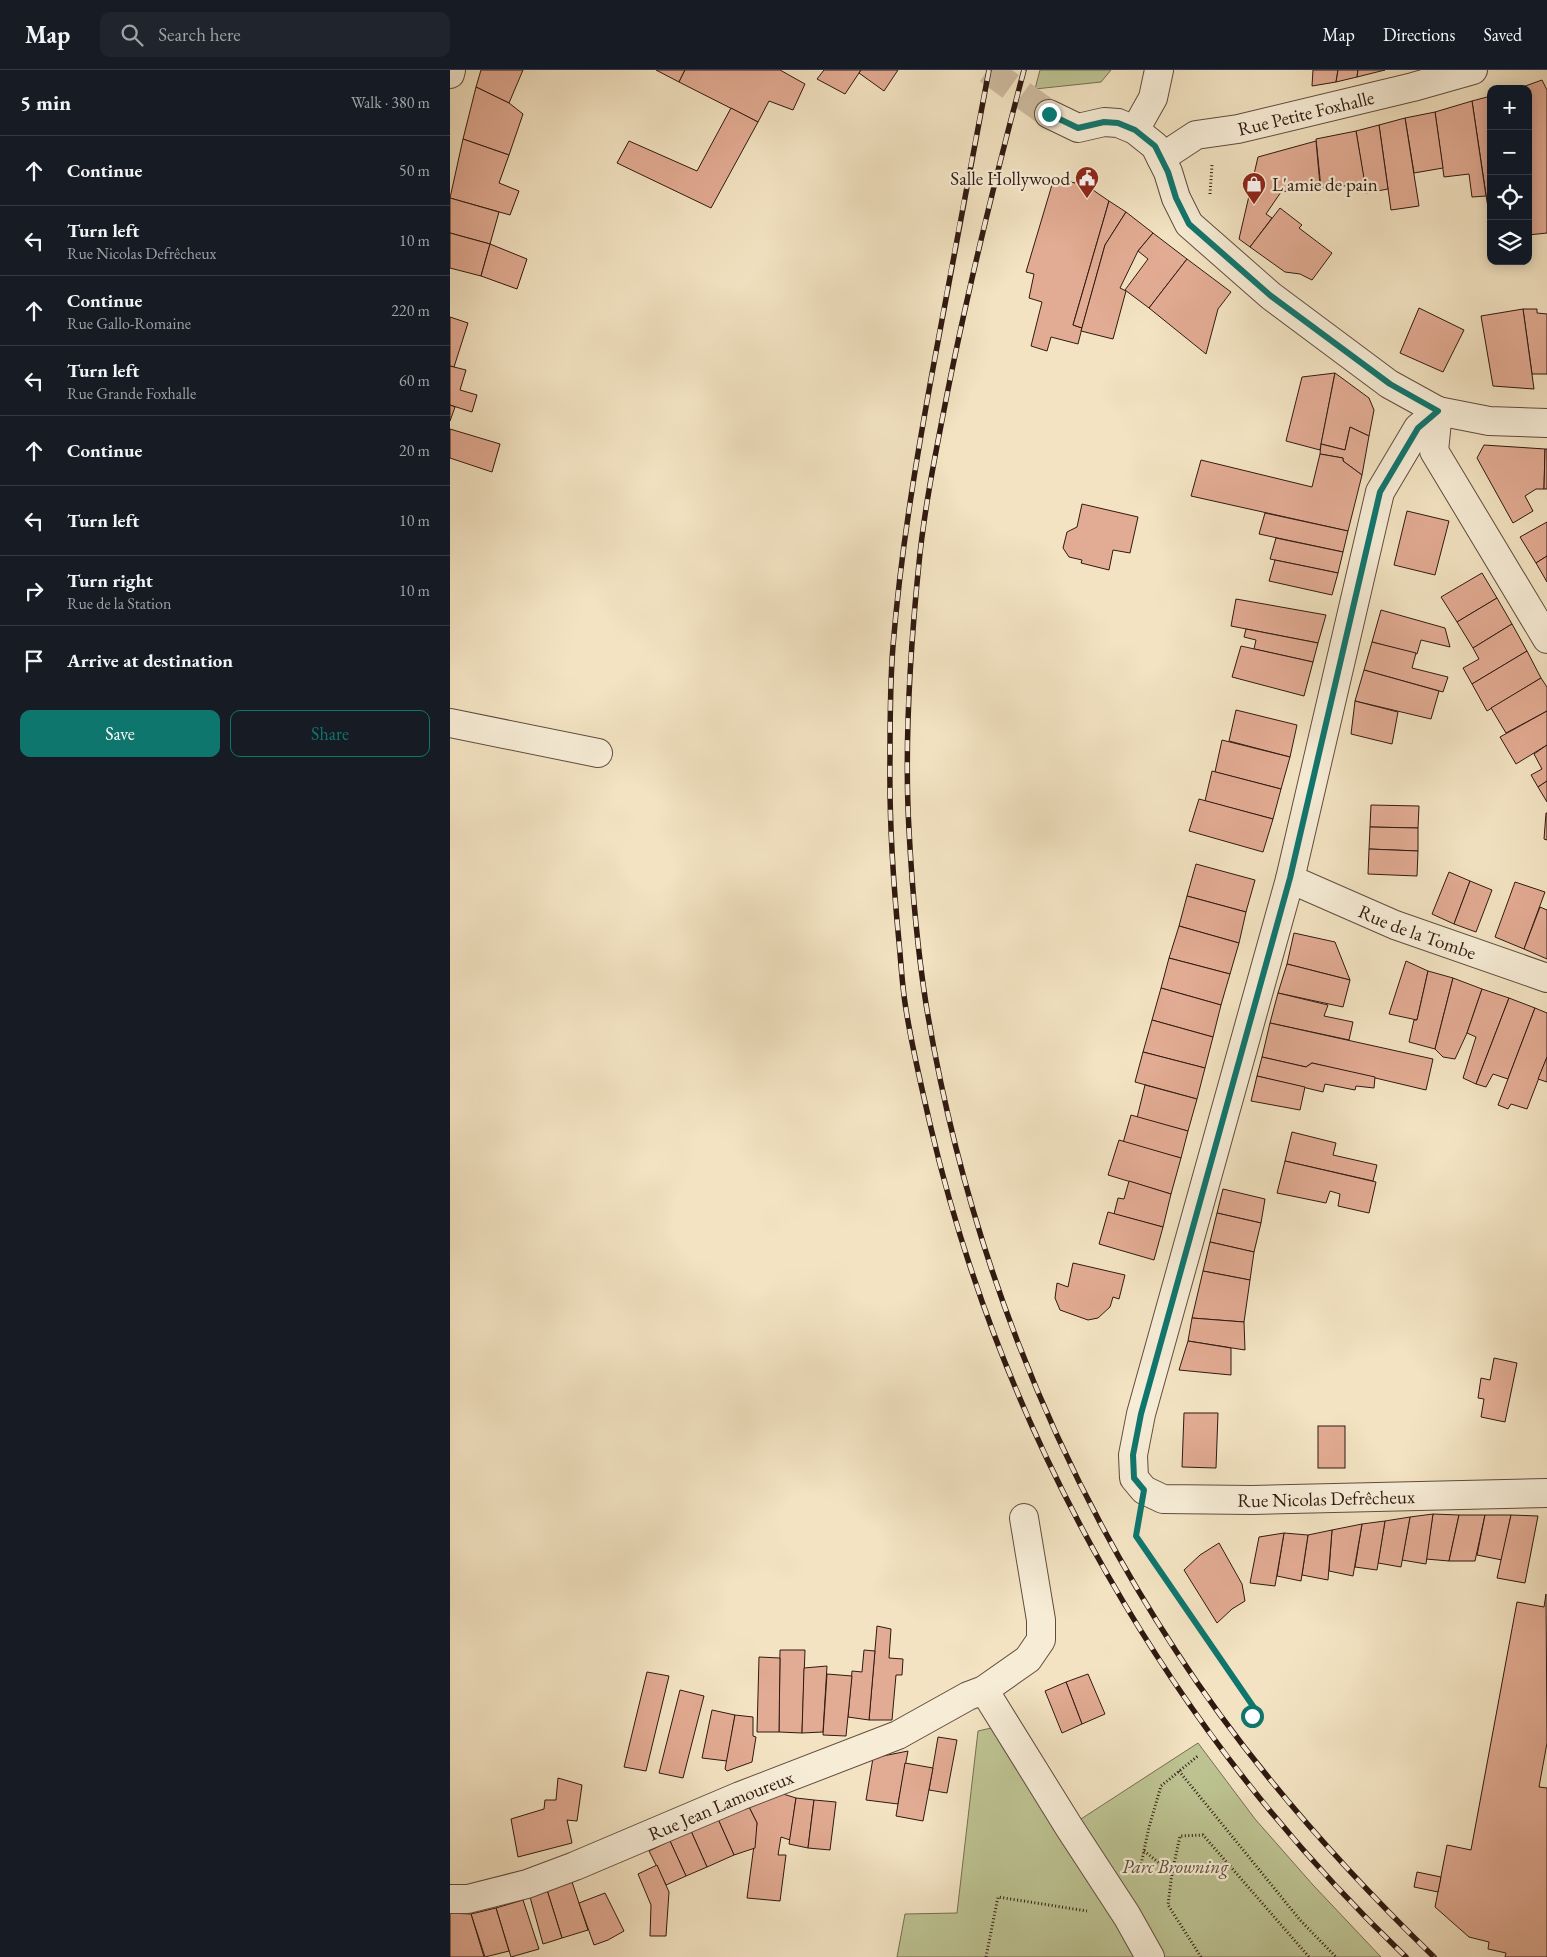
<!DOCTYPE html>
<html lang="en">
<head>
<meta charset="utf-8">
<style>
	:root { --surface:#171b24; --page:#20242c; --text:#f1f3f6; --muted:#9ea1a6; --line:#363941; --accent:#0f766e }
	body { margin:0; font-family:"EB Garamond",serif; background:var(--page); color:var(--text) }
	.controls { position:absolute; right:15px; top:15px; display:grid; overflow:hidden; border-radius:10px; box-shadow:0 2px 12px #0003 }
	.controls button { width:45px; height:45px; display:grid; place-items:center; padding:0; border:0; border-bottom:1px solid var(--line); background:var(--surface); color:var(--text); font:25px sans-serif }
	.stop { position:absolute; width:15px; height:15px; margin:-11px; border:4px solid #0f766e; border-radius:50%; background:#fff }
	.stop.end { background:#0f766e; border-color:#fff; box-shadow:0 1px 5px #0008 }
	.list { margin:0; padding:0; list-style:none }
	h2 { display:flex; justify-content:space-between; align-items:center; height:65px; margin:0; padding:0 20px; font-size:21px }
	h2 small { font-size:16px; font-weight:400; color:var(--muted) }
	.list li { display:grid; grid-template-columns:32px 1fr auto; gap:15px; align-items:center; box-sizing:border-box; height:70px; padding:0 20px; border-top:1px solid var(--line) }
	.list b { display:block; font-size:19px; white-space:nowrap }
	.list p { margin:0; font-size:16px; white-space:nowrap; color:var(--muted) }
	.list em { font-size:16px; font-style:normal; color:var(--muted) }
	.actions { display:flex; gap:10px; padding:15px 20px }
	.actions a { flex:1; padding:11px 0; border:1px solid var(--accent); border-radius:10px; text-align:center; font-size:18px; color:var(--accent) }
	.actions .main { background:var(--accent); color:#fff }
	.icon { flex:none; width:28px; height:28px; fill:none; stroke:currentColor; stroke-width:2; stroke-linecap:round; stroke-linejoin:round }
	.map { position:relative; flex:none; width:1097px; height:1887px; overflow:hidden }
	header { display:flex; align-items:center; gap:30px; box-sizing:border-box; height:70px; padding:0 25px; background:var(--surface); border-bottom:1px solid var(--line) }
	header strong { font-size:24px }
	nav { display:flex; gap:28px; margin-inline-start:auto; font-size:18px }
	.search { width:350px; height:45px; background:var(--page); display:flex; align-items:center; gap:12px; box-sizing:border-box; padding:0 18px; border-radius:10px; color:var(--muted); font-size:19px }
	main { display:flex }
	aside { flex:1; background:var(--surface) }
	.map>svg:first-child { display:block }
	.green { fill:#bdc392; stroke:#766e52 }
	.building { fill:#e2ab93; stroke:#301911 }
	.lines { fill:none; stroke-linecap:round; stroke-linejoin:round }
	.minor-tunnel { stroke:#ccbb9f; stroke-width:28; stroke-dasharray:28 14; stroke-linecap:butt }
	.minor-casing { stroke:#614c3d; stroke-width:30 }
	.path { stroke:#301911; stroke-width:3; stroke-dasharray:1 2.5; stroke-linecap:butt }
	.minor { stroke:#f7edd7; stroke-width:28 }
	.rail-casing { stroke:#301911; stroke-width:5.5 }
	.rail { stroke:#f7edd7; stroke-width:4; stroke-dasharray:11; stroke-linecap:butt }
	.route { stroke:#0f766e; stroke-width:6 }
	.labels { text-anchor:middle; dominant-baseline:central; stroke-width:4.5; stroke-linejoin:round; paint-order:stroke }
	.street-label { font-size:19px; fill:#301911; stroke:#f7edd7 }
	.poi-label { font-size:19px; fill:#301911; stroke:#f7edd7; text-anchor:end }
	.park-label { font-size:19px; font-style:italic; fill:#5a4c38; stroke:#f7edd7 }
</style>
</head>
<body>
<header>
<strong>Map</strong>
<div class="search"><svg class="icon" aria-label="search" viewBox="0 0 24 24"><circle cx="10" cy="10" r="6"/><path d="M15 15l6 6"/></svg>Search here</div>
<nav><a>Map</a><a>Directions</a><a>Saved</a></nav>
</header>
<main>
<aside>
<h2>5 min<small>Walk · 380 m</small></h2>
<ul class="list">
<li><svg class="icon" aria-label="ahead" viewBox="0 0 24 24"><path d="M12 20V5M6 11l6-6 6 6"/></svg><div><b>Continue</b></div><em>50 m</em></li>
<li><svg class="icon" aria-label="left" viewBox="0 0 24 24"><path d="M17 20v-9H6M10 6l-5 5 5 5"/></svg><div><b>Turn left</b><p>Rue Nicolas Defrêcheux</p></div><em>10 m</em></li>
<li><svg class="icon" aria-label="ahead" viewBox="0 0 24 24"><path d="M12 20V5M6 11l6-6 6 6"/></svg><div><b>Continue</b><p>Rue Gallo-Romaine</p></div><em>220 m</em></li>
<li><svg class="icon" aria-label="left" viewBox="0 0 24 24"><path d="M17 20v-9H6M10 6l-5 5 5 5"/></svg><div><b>Turn left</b><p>Rue Grande Foxhalle</p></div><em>60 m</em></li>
<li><svg class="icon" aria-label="ahead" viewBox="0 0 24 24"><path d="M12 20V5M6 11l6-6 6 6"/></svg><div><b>Continue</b></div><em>20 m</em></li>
<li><svg class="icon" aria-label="left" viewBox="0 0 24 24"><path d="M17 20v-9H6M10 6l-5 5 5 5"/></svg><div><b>Turn left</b></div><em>10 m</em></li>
<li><svg class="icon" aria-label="right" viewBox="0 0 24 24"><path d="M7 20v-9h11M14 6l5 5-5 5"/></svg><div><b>Turn right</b><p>Rue de la Station</p></div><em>10 m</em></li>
<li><svg class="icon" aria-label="arrive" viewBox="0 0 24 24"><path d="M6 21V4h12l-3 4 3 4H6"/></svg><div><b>Arrive at destination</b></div></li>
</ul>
<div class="actions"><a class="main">Save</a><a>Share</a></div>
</aside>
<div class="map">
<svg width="1097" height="1887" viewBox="0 0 1097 1887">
	<rect width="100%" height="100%" fill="#f3e3c2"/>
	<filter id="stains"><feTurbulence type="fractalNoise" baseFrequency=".004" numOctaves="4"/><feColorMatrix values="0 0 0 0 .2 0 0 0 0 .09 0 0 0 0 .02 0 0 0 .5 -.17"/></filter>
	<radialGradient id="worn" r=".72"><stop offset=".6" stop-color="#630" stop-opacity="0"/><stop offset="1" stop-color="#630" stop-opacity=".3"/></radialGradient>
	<g class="green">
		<polygon points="590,0 661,0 651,12 585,19"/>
		<polygon points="550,1656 614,1760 748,1673 805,1749 863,1815 931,1887 447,1887 455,1844 507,1843 528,1661"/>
	</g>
	<g class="building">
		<polygon points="31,0 73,0 59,33 26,17"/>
		<polygon points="206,0 235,0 229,12"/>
		<polygon points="235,0 330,0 355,14 343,40 319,31 308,52 229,12"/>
		<polygon points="374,0 411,0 395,24 367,9"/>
		<polygon points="411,0 448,0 434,21 409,3"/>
		<polygon points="863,0 888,0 886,12 862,16"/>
		<polygon points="888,0 908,0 907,7 886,12"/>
		<polygon points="908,0 935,0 907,7"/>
		<polygon points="1092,10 1097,20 1097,163 1078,165 1078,19 1067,19"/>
		<polygon points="26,17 59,33 73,44 59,85 13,69"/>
		<polygon points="1041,26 1041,158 1022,31"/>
		<polygon points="1022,31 1036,126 1022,127 1019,104 994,107 985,42"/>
		<polygon points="281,38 308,52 261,138 167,93 179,71 247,101"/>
		<polygon points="985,42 993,98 964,103 955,48"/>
		<polygon points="955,48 969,136 941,140 929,55"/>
		<polygon points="929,55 938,119 916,123 906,61"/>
		<polygon points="906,61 915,114 871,118 866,69"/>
		<polygon points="13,69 59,85 49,113 69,121 60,145 0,128"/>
		<polygon points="866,71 870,115 831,122 816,144 822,148 800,177 789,169 808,87"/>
		<polygon points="604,108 625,113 627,109 659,131 623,255 632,258 628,274 601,267 597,281 581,276 592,232 579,228 584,204 576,202"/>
		<polygon points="0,128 49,142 40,174 0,163"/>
		<polygon points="659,131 676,142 655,175 632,258 623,255"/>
		<polygon points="830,138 852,155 849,158 882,183 862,210 850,204 835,202 800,177"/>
		<polygon points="676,142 703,163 688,181 670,218 676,221 663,269 631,261 655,175"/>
		<polygon points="0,163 40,174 31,206 0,198"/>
		<polygon points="703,163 737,189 699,238 675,220 698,189 688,181"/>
		<polygon points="40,174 77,189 67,219 31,206"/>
		<polygon points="737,189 781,222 768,239 756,284 699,238"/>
		<polygon points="969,238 1014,260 993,302 950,283"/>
		<polygon points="1073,239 1087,239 1087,243 1097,244 1097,304 1082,304"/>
		<polygon points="1073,239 1084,319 1043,316 1031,246"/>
		<polygon points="0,247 18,253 4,297 0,296"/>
		<polygon points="0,296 16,300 10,320 27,325 22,342 0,335"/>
		<polygon points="885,303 870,380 836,371 852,307"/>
		<polygon points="885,303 919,328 924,340 919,366 900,357 895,380 871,374"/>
		<polygon points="0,335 5,337 0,351"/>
		<polygon points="900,357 919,366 912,405 893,391 893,388 870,384 871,374 895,380"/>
		<polygon points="0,359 50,374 42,402 0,388"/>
		<polygon points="1034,375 1095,379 1094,419 1086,419 1075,426 1083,441 1063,453 1027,388"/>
		<polygon points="1095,379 1097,379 1097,419 1094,419"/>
		<polygon points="870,384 893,388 893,391 912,405 898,461 741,426 751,390 862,417"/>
		<polygon points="632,434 688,447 680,483 663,480 659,500 631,493 632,490 619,487 613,478 617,462 627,457"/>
		<polygon points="957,441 999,451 985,505 944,495"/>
		<polygon points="815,443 898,461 893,482 809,464"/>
		<polygon points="1097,452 1097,486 1086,493 1070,467"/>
		<polygon points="826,468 893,482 888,503 820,489"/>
		<polygon points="1097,486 1097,512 1086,493"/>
		<polygon points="825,490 888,503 882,525 819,511"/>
		<polygon points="1032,503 1047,528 1007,552 991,527"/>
		<polygon points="1047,528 1062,554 1023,578 1007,552"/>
		<polygon points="786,529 876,545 868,573 781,556"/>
		<polygon points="931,540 995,558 1000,577 971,570 967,584 922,572"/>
		<polygon points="1062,554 1077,581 1022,614 1013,598 1029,589 1023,578"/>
		<polygon points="796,559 868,573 863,592 804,579 806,570 794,567"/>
		<polygon points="922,572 966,583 962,598 998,607 993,622 914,600"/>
		<polygon points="791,576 863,592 854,626 782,607"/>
		<polygon points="1077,581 1091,608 1037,641 1022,614"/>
		<polygon points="914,600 989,621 981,649 905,631"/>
		<polygon points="1091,608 1097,617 1097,641 1056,663 1041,638"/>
		<polygon points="905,631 948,642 942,674 901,664"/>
		<polygon points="786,640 847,655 840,687 779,671"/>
		<polygon points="1097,641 1097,675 1066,694 1050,667"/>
		<polygon points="772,670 840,687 831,719 765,702"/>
		<polygon points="1097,675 1097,711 1088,717 1081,705 1092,699 1084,684"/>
		<polygon points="762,701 831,719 823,749 755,731"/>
		<polygon points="1097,711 1097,732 1088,717"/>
		<polygon points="749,729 823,749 813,782 739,761"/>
		<polygon points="921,735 969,736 968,758 920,757"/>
		<polygon points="1096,743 1097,743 1097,770 1094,769"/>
		<polygon points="920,757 968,758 968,781 919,779"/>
		<polygon points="919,779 968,781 967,806 918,804"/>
		<polygon points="746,794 805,810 796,842 737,826"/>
		<polygon points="999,802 1020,811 1004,854 982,844"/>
		<polygon points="1020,811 1042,820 1026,862 1004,854"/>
		<polygon points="1065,812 1095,822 1074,879 1045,867"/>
		<polygon points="737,826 796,842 789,873 729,856"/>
		<polygon points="1090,837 1097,840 1097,889 1074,879"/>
		<polygon points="729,856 789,873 780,904 719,888"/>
		<polygon points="844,863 885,872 900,910 837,894"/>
		<polygon points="719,888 780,904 771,935 711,918"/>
		<polygon points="956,891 978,901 967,950 939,944"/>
		<polygon points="837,894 900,910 893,937 828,923"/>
		<polygon points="978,901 1003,908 985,979 959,972 964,950 967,950"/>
		<polygon points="1003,908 1032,919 1017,963 1005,989 993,987 985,979"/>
		<polygon points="711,918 771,935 763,967 702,950"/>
		<polygon points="1032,919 1059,928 1026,1014 1013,1008 1026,967 1017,963"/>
		<polygon points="828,923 878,935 874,946 903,952 899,970 820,953"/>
		<polygon points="1059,928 1085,938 1058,1009 1043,1004 1036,1017 1026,1014"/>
		<polygon points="1085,938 1097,943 1097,987 1077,1039 1061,1034 1058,1039 1048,1035"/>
		<polygon points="702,950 763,967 755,998 693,982"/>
		<polygon points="820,953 983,989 976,1020 862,993 856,997 812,987"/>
		<polygon points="693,982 755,998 747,1029 685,1012"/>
		<polygon points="812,987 856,997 862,993 925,1007 924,1018 906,1016 905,1020 875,1014 873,1022 807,1006"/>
		<polygon points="1097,987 1097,1012 1088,1009"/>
		<polygon points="807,1006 855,1017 850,1040 801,1031"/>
		<polygon points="695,1015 747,1029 738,1061 687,1048"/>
		<polygon points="681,1045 738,1061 731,1088 673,1073"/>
		<polygon points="842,1062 886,1073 883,1085 927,1095 923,1111 835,1091"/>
		<polygon points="669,1070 731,1088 721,1124 658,1105"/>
		<polygon points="835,1091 926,1112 919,1143 888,1136 890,1124 880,1121 876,1133 827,1123"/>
		<polygon points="679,1111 721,1124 713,1157 664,1144 668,1128 674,1129"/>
		<polygon points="773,1119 815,1129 811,1153 767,1143"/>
		<polygon points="658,1142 713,1157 704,1190 649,1174"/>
		<polygon points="767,1143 811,1153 804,1182 760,1172"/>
		<polygon points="760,1172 804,1182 800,1210 753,1201"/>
		<polygon points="623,1193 675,1205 669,1229 663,1227 660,1237 648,1248 638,1250 610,1240 605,1228 607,1213 618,1217"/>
		<polygon points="753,1201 800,1210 794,1252 742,1248"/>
		<polygon points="742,1248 794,1252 795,1280 738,1271"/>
		<polygon points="738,1271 781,1278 781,1305 729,1300"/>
		<polygon points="1044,1288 1067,1293 1055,1352 1031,1347 1034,1329 1028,1328 1031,1308 1040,1310"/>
		<polygon points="734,1343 768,1343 766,1398 732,1397"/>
		<rect x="868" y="1356" width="27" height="42"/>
		<polygon points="983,1444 1009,1445 999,1491 976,1489"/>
		<polygon points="983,1444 976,1494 952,1490 960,1447"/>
		<polygon points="1009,1445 1035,1445 1025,1491 999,1491"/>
		<polygon points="1035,1445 1061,1445 1052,1490 1027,1485"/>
		<polygon points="1061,1445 1088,1446 1075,1513 1047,1508"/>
		<polygon points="960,1447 951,1497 928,1493 935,1451"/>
		<polygon points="935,1451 927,1500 905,1497 912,1454"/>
		<polygon points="912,1454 903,1506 879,1501 882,1460"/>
		<polygon points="882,1460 878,1510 852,1505 858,1465"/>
		<polygon points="834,1463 858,1465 851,1511 827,1506"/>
		<polygon points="834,1463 825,1516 800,1513 809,1467"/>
		<polygon points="769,1473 792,1514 795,1531 782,1539 767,1553 734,1500 750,1485"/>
		<polygon points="1096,1524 1097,1673 1089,1717 1097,1718 1097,1887 1055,1887 1056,1883 1038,1879 1039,1872 1019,1867 985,1837 997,1775 1021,1780 1067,1532 1094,1537"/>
		<polygon points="427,1556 441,1559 439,1588 453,1589 452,1605 446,1605 442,1650 419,1650"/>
		<polygon points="330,1580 355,1580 352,1663 329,1662"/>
		<polygon points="414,1580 425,1581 419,1650 398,1647 402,1601 412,1602"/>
		<polygon points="309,1587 330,1588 329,1662 307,1662"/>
		<polygon points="377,1596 373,1662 352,1663 354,1598"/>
		<polygon points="197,1602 219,1606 196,1701 174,1697"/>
		<polygon points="377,1604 402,1606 396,1666 373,1665"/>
		<polygon points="638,1604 655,1644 632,1654 616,1612"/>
		<polygon points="616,1612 632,1654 612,1663 595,1621"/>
		<polygon points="230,1620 254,1626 233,1708 209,1703"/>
		<polygon points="262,1640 285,1645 277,1691 252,1688"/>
		<polygon points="285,1645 303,1647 303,1666 306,1667 302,1692 277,1701 275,1699"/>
		<polygon points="488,1667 507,1670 497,1723 479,1720"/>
		<polygon points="458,1681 448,1734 416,1730 423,1688"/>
		<polygon points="455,1693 483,1698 473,1751 446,1746"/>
		<polygon points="108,1708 132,1715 127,1751 117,1750 122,1773 68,1787 61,1749 94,1739 95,1730 106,1730"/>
		<polygon points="330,1723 346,1728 340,1770 331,1767 328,1785 336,1785 330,1831 297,1828 307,1753 299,1737"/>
		<polygon points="346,1728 364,1730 358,1778 339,1774"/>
		<polygon points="364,1730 386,1732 380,1780 358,1778"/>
		<polygon points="299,1737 307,1753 305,1778 284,1785 268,1749"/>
		<polygon points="268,1749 284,1785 257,1797 241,1761"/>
		<polygon points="241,1761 257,1797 236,1806 220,1771"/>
		<polygon points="220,1771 236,1806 216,1815 199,1781"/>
		<polygon points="207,1795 219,1822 216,1866 200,1866 201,1835 188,1804"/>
		<polygon points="967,1802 991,1807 988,1822 964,1817"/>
		<polygon points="122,1812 138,1860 112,1868 97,1820"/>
		<polygon points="97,1820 112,1868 93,1874 80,1827"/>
		<polygon points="155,1823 174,1861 158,1870 144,1875 129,1833"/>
		<polygon points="73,1830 89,1879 61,1887 46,1838"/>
		<polygon points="46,1838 59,1881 35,1887 21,1844"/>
		<polygon points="0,1843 21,1844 34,1887 0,1887"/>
	</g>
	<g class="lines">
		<polyline class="minor-tunnel" points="538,0 599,44"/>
		<g class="minor-casing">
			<g id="minor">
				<polyline points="0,4 1,0"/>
				<polyline points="599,44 628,58 654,52 668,53 685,60 705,76 718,102 726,128 739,154 821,226 939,314 988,341 1039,351 1097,353"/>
				<polyline points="685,60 703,28 709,0"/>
				<path id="s1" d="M711,88L746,65L788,59L963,17L1023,0"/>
				<path id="s2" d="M988,341L968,358L930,422L840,809L691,1344L683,1385L684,1408L694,1420L713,1429L802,1430L1097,1423"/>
				<polyline points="988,341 984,381 1097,569"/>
				<polyline points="0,653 148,683"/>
				<path id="s3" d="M840,809L945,855L1097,908"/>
				<polyline points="534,1620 619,1757 677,1846 700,1887"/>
				<path id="s4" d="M0,1829H18L77,1814L125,1796L290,1726L448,1665L518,1626L534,1620L578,1589L591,1570V1550L574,1448"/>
			</g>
		</g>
		<g class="path">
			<polyline points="760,124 762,95"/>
			<polyline points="688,1452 686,1466 807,1642 802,1646"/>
			<polyline points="729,1701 850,1850 886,1887"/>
			<polyline points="694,1781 722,1803"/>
			<polyline points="689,1804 699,1757 711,1716 749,1685"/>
			<polyline points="536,1887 548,1827 637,1841"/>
			<polyline points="751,1887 718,1835 722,1803 730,1766 753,1765 859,1887"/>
		</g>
		<use href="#minor" class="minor"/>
		<g class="rail-casing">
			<g id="rail">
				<path d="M539,0C521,94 503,188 486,282C468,379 451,477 443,576C440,613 440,651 440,688C439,751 443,810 449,872C451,893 452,913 455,933C461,974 471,1014 480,1054C554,1370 721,1663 956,1887"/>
				<path d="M574,0C544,113 516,226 494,340C484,391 474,442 469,493C460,581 454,671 459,760C462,817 467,876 476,934C514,1164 598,1386 726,1581C798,1692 889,1795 984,1887"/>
			</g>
		</g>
		<use href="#rail" class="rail"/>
	</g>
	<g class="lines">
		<polyline class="route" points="599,44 628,58 654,52 668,53 685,60 705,76 718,102 726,128 739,154 821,226 940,314 988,341 968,358 930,422 840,808 691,1344 683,1385 684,1408 694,1420 686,1466 807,1642 802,1646"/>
	</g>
	<defs>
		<g id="civic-pin" transform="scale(1.25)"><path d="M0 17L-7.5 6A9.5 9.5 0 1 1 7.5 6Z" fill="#8f2418" stroke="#f7edd7"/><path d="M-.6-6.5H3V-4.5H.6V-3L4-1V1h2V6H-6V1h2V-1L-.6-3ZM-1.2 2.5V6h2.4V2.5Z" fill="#fff"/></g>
		<g id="shop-pin" transform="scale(1.25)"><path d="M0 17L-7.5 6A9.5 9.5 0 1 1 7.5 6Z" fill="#8f2418" stroke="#f7edd7"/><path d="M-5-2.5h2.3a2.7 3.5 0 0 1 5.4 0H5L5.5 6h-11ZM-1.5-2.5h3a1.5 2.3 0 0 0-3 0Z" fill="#fff"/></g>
	</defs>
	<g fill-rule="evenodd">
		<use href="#civic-pin" x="637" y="108"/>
		<use href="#shop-pin" x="804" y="114"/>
	</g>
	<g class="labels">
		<g class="street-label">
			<text stroke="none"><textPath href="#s1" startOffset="154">Rue Petite Foxhalle</textPath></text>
			<text stroke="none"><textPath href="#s3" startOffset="138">Rue de la Tombe</textPath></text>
			<text stroke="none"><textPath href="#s2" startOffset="1318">Rue Nicolas Defrêcheux</textPath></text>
			<text stroke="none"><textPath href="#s4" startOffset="288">Rue Jean Lamoureux</textPath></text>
		</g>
		<g class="poi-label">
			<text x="620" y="108">Salle Hollywood</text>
			<text x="822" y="114" text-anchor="start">L'amie de pain</text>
		</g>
		<g class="park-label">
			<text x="725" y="1796">Parc Browning</text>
		</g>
	</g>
	<rect width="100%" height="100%" filter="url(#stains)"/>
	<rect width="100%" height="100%" fill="url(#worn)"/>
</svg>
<div class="controls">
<button>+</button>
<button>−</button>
<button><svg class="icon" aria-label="locate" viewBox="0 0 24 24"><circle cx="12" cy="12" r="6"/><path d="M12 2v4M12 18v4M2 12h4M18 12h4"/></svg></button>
<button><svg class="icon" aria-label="layers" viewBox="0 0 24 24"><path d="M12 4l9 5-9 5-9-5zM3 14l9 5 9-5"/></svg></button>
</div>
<div class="stop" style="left:802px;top:1646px"></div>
<div class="stop end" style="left:599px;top:44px"></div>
</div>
</main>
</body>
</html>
